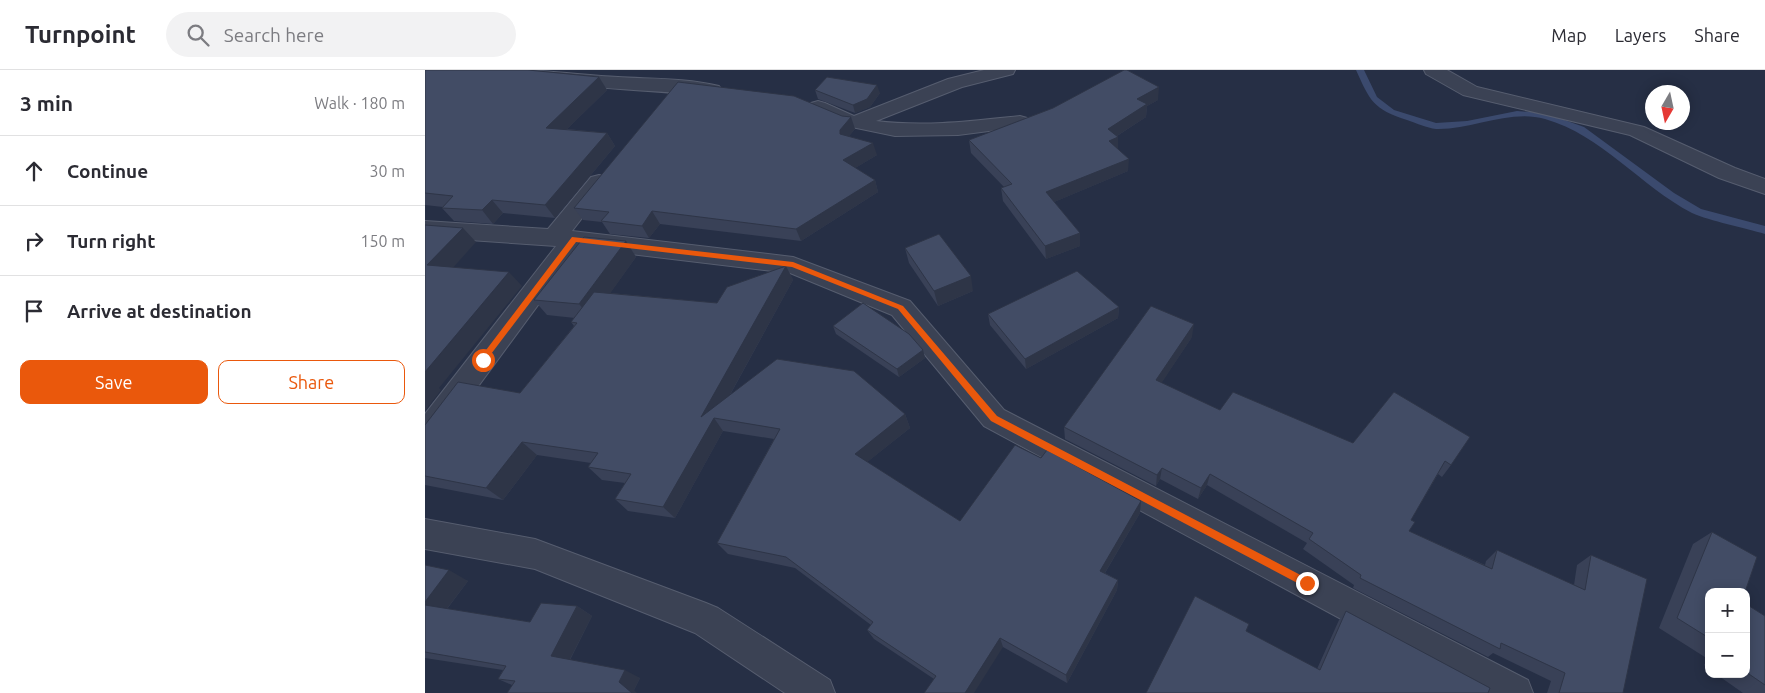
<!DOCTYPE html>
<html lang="en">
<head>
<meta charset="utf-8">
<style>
	:root { --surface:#fff; --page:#f2f2f3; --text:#2b2b33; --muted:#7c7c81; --line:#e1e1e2; --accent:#ea580c }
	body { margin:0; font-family:Ubuntu,sans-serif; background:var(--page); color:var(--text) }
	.controls { position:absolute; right:15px; bottom:15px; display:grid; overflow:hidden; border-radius:10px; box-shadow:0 2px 12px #0003 }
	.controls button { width:45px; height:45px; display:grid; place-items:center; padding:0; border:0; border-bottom:1px solid var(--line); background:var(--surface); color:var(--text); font:25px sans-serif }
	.compass { position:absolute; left:1220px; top:15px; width:45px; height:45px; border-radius:50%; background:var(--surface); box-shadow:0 2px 12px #0003; rotate:189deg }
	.stop { position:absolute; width:15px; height:15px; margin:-11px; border:4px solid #ea580c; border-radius:50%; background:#fff }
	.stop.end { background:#ea580c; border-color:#fff; box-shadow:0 1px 5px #0008 }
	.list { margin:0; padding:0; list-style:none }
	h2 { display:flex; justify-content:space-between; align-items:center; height:65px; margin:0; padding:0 20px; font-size:21px }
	h2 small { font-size:16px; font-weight:400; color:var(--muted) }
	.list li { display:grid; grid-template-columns:32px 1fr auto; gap:15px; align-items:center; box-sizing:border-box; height:70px; padding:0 20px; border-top:1px solid var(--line) }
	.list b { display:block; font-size:19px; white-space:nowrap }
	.list em { font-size:16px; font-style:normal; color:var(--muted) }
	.actions { display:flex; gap:10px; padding:15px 20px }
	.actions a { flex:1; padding:11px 0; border:1px solid var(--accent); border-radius:10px; text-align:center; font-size:18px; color:var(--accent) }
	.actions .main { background:var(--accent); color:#fff }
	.icon { flex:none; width:28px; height:28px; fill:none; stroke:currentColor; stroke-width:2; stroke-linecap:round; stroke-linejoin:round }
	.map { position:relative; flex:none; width:1340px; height:623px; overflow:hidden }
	header { display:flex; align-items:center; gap:30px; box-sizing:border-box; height:70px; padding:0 25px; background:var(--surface); border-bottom:1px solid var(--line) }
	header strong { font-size:24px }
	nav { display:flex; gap:28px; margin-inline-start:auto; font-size:18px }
	.search { width:350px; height:45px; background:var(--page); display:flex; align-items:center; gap:12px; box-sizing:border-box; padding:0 18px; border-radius:28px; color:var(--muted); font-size:19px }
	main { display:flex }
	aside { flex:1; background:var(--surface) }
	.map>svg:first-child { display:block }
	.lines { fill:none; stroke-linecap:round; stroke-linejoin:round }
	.stream { fill:#3b4a6e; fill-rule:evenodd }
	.minor-casing { stroke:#565d6f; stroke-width:2 }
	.minor { fill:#3b4254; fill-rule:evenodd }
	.wall { fill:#394157 }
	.shaded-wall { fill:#2e3547 }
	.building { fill:#424c65; stroke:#2e3547 }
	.route { fill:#ea580c }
</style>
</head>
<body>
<header>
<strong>Turnpoint</strong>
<div class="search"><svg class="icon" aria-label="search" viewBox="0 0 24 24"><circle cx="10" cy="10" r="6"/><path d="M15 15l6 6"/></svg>Search here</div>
<nav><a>Map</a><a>Layers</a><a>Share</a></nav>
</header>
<main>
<aside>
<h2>3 min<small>Walk · 180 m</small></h2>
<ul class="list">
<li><svg class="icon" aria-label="ahead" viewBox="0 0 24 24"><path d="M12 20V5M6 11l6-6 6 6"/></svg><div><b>Continue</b></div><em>30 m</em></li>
<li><svg class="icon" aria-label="right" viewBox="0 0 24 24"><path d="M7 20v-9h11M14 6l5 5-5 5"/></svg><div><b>Turn right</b></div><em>150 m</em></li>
<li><svg class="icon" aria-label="arrive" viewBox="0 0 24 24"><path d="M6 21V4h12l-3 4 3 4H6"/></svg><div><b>Arrive at destination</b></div></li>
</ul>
<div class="actions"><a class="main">Save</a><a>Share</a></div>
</aside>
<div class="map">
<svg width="1340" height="623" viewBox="0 0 1340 623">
	<rect width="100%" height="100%" fill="#262f45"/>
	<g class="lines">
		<path class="stream" d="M931,0H939L952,27L969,40L1011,53L1042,51L1092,41L1120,43L1159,57L1249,123L1276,139L1340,156V164C1320,158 1285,151 1267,143C1215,116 1177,65 1120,49C1085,39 1047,60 1011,59C1002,58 991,53 982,50C948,39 945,31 931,0Z"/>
		<g class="minor-casing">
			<g id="minor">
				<path d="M85,0C121,0 157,5 193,7C226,9 262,8 294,16L297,20L294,24L287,26C221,19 153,20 87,4Z"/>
				<path d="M559,0H590L588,4L537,17L451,51C500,57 547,51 595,46L602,48L605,52L602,56L533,65L470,66L417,55L386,41L383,37L386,33L393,31L400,33L429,46L523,9Z"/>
				<polygon points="999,0 1022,0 1052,17 1219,57 1310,98 1340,109 1340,124 1294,108 1205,65 1038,25 1001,4"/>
				<polygon points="174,105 182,107 185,112 147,161 368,187 485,231 579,340 1103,610 1108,623 1053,623 559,356 467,245 365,203 155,178 10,375 0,378 0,344 131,176 0,167 0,151 123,159 166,107"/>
				<polygon points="0,449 110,469 281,533 293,538 405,610 410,623 360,623 270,563 110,499 0,479"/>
			</g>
		</g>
		<use href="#minor" class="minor"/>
	</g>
	<g class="wall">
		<polygon points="0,0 174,7 182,20 142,59 182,63 190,76 130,148 78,143 68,154 29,151 17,138 18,137 0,135"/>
		<polygon points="390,20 455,23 445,37 430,43 393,29"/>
		<polygon points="733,30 722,36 721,47 692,66 693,79 703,101 629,132 655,163 655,176 621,189 578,131 576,118 579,117 546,83 544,70"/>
		<polygon points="417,46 426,47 430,59 424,66 452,85 430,98 450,110 453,122 376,171 235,154 224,168 185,164 177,152 158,150 149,138"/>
		<polygon points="201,171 211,187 185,223 292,233 361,196 368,210 305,325 480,344 485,358 442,392 535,451 715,443 680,503 693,510 692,520 642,613 578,577 509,609 449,569 442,560 446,555 370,498 303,484 292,473 349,369 298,361 250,448 203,441 190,429 200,413 177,410 163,397 166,393 112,385 78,430 0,415 0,355 95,323 149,256 146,252 150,248 122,245 109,230"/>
		<polygon points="480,178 548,221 513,236 484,193"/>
		<polygon points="694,237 693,248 601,299 565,255 563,244"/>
		<polygon points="408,256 498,280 500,288 474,307 411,264"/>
		<polygon points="767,267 736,313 795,340 928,373 969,322 1026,395 1017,407 1013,404 986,450 984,461 1060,495 1061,491 1072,480 1149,515 1152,495 1166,485 1198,623 1122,623 1126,611 1068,583 1063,587 928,518 929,515 878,479 882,473 782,415 773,429 735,409 731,416 640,369 639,357"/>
		<polygon points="1287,462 1284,522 1284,599 1279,595 1283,589 1234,558 1268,474"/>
		<polygon points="0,495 43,511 22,539 105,552 152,536 167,546 145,590 215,608 209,620 87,615 73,609 78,600 0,588"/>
		<polygon points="1321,534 1340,546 1340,623 1318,623 1291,604 1321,604"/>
		<polygon points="921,541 1063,623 721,623 821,561 892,599 914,550"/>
	</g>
	<g class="shaded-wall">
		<polygon points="174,7 182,20 130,71 121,58"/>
		<polygon points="452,15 455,23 445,37 430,43 428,35"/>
		<polygon points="734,17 733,30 722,36 721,47 684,71 693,67 693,80 684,71 683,59 712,29"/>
		<polygon points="426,47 430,59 419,72 415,64 415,60"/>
		<polygon points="182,63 190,76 130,148 120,135"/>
		<polygon points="448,73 452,85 422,103 418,90"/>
		<polygon points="704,89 703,101 622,135 621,122"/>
		<polygon points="450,110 453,122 376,171 371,159"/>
		<polygon points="67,130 78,143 68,154 57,140"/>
		<polygon points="227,141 235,154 224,168 217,156"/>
		<polygon points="38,158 51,172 17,210 2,195"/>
		<polygon points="655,163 655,176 621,189 620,176"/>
		<polygon points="201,171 211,187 167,249 154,234"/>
		<polygon points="361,196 368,210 292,348 289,348 298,361 250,448 238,437 276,347"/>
		<polygon points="84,202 97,216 14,318 16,320 0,341 0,302"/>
		<polygon points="546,206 548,221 513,236 509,221"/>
		<polygon points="694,237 693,248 601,299 600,289"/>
		<polygon points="769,254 767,267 730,323 731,310"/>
		<polygon points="498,280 500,288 474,307 472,299"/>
		<polygon points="480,344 485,358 436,397 430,384"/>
		<polygon points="97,372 112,385 78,430 61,418"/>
		<polygon points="737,398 735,409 731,416 732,405"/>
		<polygon points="785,404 782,415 773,429 776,418"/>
		<polygon points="716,431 715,443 675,511 675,501"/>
		<polygon points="24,500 43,511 17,545 0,536 0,532"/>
		<polygon points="693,510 692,520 642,613 641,605"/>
		<polygon points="152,536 167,546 142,595 126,586"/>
		<polygon points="575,568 578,577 549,623 540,623"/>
		<polygon points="200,600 215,608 209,620 212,623 207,623 194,612"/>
	</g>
	<g class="building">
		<polygon points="0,0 103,0 174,7 121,58 182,63 120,135 67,130 57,140 17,138 28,126 0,123"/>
		<polygon points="699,0 702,0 734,17 712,29 722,34 683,59 693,67 684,71 704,89 621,122 655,163 620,176 576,118 587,114 544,70 628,38"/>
		<polygon points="402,7 452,15 442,29 428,35 390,20"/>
		<polygon points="253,12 369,26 417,46 426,47 415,60 415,64 448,73 418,90 450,110 371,159 227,141 217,156 176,151 184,142 149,138"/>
		<polygon points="0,155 38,158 2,195 84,202 0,302"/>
		<polygon points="514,164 546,206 509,221 480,178"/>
		<polygon points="159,167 201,171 154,234 109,230"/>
		<polygon points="361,196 276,347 352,289 429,301 480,344 430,384 535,451 590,375 616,388 622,380 716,431 675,501 693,510 641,605 575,568 540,623 499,623 511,606 442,560 448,552 361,487 292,473 355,359 289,348 238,437 190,429 206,404 163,397 173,383 97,372 61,418 0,406 0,355 33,312 95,323 152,253 146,252 169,222 292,233 302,217"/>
		<polygon points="652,201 694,237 600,289 563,244"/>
		<polygon points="438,233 484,264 498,280 472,299 408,256"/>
		<polygon points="726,236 769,254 731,310 795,340 808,322 928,373 969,322 1045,367 1026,395 1020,391 986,450 990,452 984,461 1067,499 1072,480 1160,520 1166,485 1222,509 1198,623 1134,623 1140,603 1076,573 1075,579 935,508 936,505 884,469 888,463 785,404 776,418 737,398 732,405 639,357"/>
		<polygon points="1287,462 1332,487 1320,522 1284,522 1284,568 1252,548"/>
		<polygon points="0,495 24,500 0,532"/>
		<polygon points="770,526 824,554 821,561 895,600 921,541 1065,618 1063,623 721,623"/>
		<polygon points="116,533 152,536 126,586 200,600 194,612 207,623 82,623 90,611 73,609 81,596 0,582 0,535 105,552"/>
		<polygon points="1321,534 1340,546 1340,615 1321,602"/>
	</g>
	<polygon class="route" points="147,167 368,192 478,236 572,346 885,510 885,516 878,516 566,351 473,239 367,197 151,172 60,292 55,292 55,288"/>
</svg>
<div class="controls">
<button>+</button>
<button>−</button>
</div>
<svg class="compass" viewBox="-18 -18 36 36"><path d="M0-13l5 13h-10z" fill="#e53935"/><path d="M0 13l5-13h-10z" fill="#7c7c81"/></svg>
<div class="stop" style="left:58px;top:290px"></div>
<div class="stop end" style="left:882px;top:513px"></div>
</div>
</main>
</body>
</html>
